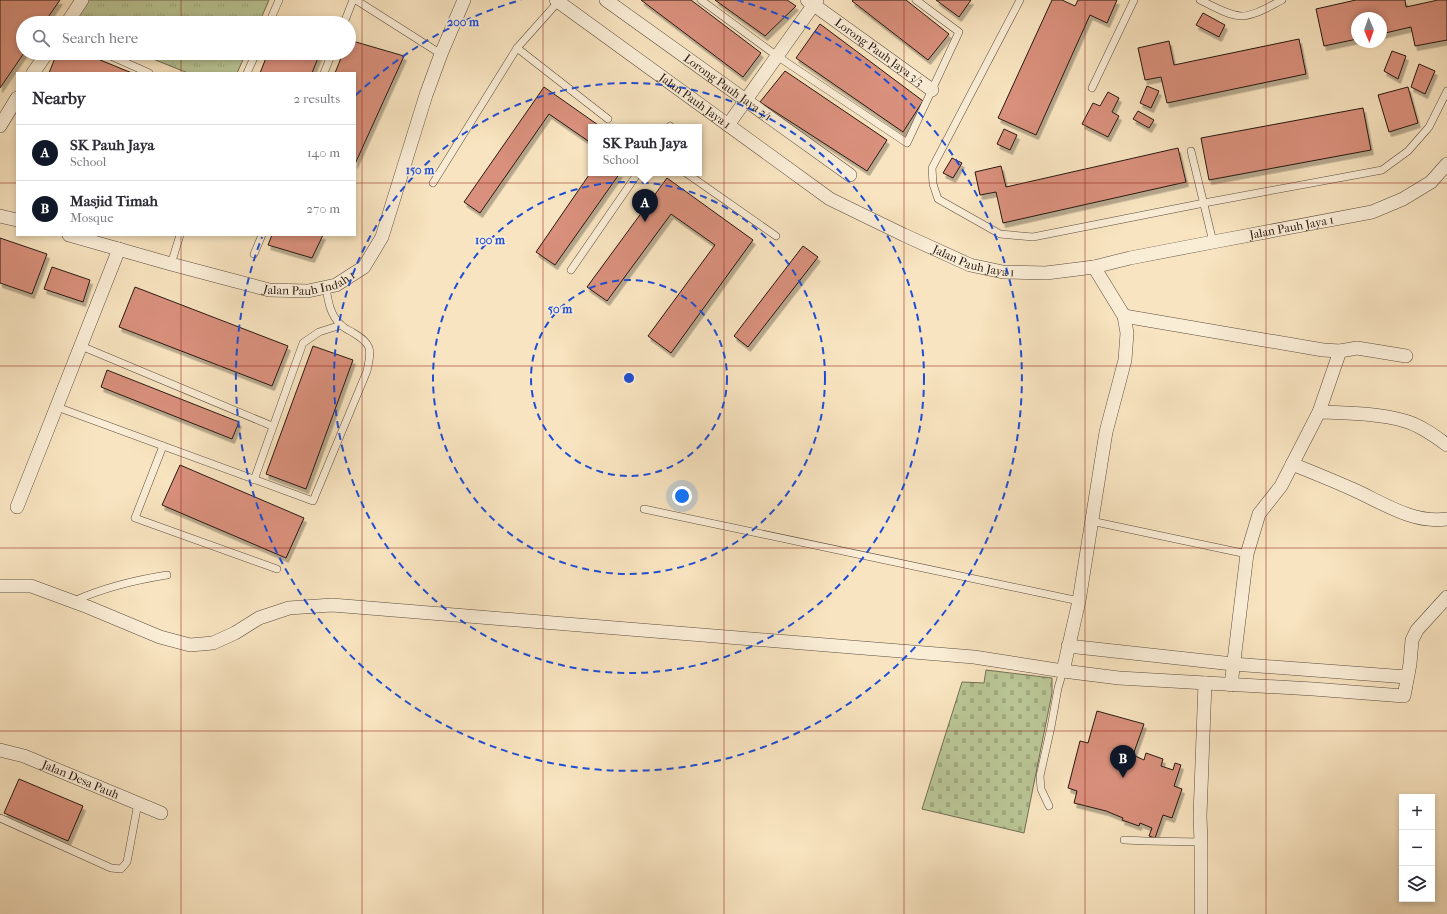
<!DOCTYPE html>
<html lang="en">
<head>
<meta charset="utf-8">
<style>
	:root { --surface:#fff; --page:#f7f7f7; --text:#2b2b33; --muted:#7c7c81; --line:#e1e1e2; --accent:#111827 }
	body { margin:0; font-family:"IM FELL French Canon",serif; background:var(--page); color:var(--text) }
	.controls { position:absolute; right:12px; bottom:12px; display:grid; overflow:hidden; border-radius:0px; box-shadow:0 2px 6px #0003 }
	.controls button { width:36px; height:36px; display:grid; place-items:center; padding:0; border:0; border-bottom:1px solid var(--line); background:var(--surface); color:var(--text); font:20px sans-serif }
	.compass { position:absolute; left:1351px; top:12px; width:36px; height:36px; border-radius:50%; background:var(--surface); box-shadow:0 2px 6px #0003; rotate:178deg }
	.you { position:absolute; left:682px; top:496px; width:14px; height:14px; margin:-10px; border:3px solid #fff; border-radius:50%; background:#1a73e8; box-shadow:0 0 0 6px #1a73e833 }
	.badge { display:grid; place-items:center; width:26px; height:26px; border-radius:50%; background:var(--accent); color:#fff; font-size:13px; font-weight:700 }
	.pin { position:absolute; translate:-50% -33px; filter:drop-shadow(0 1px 2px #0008) }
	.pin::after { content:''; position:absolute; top:21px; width:14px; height:12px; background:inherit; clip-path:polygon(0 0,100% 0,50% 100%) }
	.popup { position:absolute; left:588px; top:124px; width:114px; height:52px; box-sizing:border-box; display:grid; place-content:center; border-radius:0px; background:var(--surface); filter:drop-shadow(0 1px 3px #0005); font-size:13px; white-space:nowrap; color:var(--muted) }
	.popup b { font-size:15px; color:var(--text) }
	.popup::after { content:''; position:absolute; left:50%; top:100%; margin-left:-8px; border:8px solid transparent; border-top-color:var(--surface) }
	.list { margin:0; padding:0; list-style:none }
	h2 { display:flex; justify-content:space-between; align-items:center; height:52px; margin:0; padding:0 16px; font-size:17px }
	h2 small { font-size:13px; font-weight:400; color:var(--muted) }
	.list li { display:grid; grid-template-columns:26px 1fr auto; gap:12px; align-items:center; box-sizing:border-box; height:56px; padding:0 16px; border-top:1px solid var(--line) }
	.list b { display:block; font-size:15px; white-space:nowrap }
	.list p { margin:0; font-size:13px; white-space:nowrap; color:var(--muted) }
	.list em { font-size:13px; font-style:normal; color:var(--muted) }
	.icon { flex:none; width:22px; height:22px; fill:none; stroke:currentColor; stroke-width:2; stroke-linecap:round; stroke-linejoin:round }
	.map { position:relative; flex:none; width:1447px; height:914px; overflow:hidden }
	.search { position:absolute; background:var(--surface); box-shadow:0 2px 6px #0003; left:16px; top:16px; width:340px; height:44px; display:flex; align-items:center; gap:10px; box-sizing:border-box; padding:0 14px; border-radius:22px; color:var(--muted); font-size:15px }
	.panel { position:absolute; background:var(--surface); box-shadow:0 2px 6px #0003; left:16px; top:72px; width:340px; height:164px; border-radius:0px }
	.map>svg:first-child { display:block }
	.grass { fill:url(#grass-tufts); stroke:#706f54 }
	.cemetery { fill:url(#cemetery-stones); stroke:#706f54 }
	.building { fill:#d9907c; stroke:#271912; filter:url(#shadow) }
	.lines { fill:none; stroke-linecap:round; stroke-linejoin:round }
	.lane-casing { stroke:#5b4c3e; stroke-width:8 }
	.street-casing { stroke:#5b4c3e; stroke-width:14 }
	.lane { stroke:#faedd6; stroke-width:7 }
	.street { stroke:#faedd6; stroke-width:13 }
	.grid { fill:none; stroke:#8f2418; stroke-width:1; stroke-opacity:0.55 }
	.ring { fill:none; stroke:#1d4ed8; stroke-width:2; stroke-dasharray:7 5 }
	.labels { text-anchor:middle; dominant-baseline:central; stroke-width:3.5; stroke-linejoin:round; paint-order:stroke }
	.street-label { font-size:12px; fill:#271912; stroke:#faedd6 }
	.centre { fill:#1d4ed8; stroke:#faedd6; stroke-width:2 }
	.ring-label { font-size:12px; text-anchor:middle; font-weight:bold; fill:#1d4ed8; stroke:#faedd6; stroke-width:3.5; stroke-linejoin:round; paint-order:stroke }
</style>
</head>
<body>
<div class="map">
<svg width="1447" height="914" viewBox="0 0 1447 914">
	<defs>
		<pattern id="grass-tufts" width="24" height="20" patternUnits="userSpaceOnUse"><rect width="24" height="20" fill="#bac595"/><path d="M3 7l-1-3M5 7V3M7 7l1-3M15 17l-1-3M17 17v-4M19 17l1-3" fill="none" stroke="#a0a97f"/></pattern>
		<pattern id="cemetery-stones" width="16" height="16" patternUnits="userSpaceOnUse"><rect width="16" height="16" fill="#bac595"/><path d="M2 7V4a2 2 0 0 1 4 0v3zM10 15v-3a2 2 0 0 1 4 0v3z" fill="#a0a97f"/></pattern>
		<filter id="shadow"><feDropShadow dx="2.5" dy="4.5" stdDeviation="0" flood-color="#0004"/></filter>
	</defs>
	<rect width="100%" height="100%" fill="#f8e4c0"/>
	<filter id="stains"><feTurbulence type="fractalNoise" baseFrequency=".005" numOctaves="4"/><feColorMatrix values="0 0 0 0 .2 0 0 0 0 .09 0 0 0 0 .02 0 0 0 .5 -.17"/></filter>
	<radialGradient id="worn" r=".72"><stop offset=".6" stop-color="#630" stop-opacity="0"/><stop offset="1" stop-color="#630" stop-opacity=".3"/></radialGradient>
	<g class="grass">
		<polygon points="79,0 269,0 259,23 64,23"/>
		<polygon points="138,53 246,53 237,73 188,73"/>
	</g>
	<polygon class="cemetery" points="986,670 1052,678 1052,693 1024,833 922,809 962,682 984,683"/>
	<g class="building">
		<polygon points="0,0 60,0 44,23 23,23 24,53 0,88"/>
		<polygon points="641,0 691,0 761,53 743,77"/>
		<polygon points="715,0 787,0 796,6 765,36"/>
		<polygon points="853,0 906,0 949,34 928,60 852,1"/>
		<polygon points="936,0 971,0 959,17"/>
		<polygon points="1052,0 1062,0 1075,6 1078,0 1117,0 1107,23 1090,15 1036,135 998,118"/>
		<polygon points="1356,0 1405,0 1406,7 1438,0 1447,0 1447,40 1415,46 1411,27 1381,34 1381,18 1357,18 1357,39 1324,46 1316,9"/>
		<polygon points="1203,13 1225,25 1219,37 1196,25"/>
		<polygon points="820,24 923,101 903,132 796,58"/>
		<polygon points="1299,39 1306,74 1167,103 1161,77 1145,80 1138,48 1169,41 1174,65"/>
		<polygon points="349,40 404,56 355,164 355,73 335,73 343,53 349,53"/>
		<polygon points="1392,51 1406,56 1398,79 1384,71"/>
		<polygon points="57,53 83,53 132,73 49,73"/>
		<polygon points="268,53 320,53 312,73 260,73"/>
		<polygon points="1419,64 1435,71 1425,94 1411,87"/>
		<polygon points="785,71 887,140 867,171 760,102"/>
		<polygon points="1147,86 1159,91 1151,108 1140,103"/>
		<polygon points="544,87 601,127 591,127 591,143 549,114 480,213 464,202"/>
		<polygon points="1408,87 1418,123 1389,132 1378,95"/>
		<polygon points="1108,92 1119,98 1112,112 1119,116 1108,137 1082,124 1093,103 1100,106"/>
		<polygon points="1363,108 1371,150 1209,180 1201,138"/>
		<polygon points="1138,111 1154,120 1149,128 1133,119"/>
		<polygon points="1004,129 1017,135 1010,150 997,144"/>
		<polygon points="1178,148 1186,182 1003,223 996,192 980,195 975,172 1001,166 1006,187"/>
		<polygon points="952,158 962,163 953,178 943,173"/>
		<polygon points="591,172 620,173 555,265 536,252"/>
		<polygon points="667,178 753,240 671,353 648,336 715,245 671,214 607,301 587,287"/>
		<polygon points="272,235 323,235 312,258 268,245"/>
		<polygon points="0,238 47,254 32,294 0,283"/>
		<polygon points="803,246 818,257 748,347 734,336"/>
		<polygon points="52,267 90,280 83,302 44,289"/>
		<polygon points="135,287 288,346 272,386 119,327"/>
		<polygon points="313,346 353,360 306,489 266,474"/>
		<polygon points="107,370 239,422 232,439 101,387"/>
		<polygon points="180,465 304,518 286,558 162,505"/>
		<polygon points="1097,711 1144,724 1133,755 1144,760 1146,753 1163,759 1161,766 1173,770 1175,763 1181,765 1174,786 1182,789 1172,818 1163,815 1155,838 1149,836 1152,828 1140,823 1139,826 1122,820 1123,818 1106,811 1074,803 1077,791 1068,788 1080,741 1088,743"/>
		<polygon points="19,779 83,806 68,841 4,813"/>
	</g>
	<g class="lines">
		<g class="lane-casing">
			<g id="lane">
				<polyline points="356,0 441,54"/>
				<polyline points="701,0 777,56 907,143 959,32 916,0"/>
				<polyline points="1020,0 932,168 933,184 938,199 1000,234 1033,237 1204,203 1382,170 1408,151 1429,127 1447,91"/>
				<path d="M1200,0C1213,6 1227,15 1241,16C1255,16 1270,6 1282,0"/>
				<polyline points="269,23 279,0"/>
				<polyline points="344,23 353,0"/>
				<polyline points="517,48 608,119"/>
				<polyline points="104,53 149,73"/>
				<polyline points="247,73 256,53"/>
				<polyline points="324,73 332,53"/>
				<polyline points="1092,88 1134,0"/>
				<polyline points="669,127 670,126"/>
				<polyline points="1191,151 1213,242"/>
				<polyline points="686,173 776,236"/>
				<polyline points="433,183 517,48 558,2"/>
				<polyline points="254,254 262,235"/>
				<polyline points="171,264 180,235"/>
				<polyline points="571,270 638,173"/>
				<polyline points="81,346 272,426"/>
				<path d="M57,407L313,501L367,371C372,348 372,344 352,332C348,330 344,328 341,325C330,315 328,301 326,287"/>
				<polyline points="163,446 135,518 277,569"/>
				<polyline points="254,480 303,343 319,332 341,325"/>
				<polyline points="644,509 1079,601"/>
				<polyline points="1091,521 1247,554"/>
				<path d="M74,601C103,588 135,580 167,575"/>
				<polyline points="1049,806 1041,789 1040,776 1051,727 1058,688 1063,671"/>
				<polyline points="0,818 111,868 121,869 127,862 138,803"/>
				<polyline points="1124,840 1146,841 1201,842"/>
			</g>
		</g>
		<g class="street-casing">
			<g id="street">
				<path id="s1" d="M556,0L830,199L904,235L970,265L1003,272L1046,273L1094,267L1130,258L1213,242L1372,212L1403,199L1431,182L1447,164"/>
				<path id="s2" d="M606,0L850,175"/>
				<path id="s3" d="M807,0L932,90"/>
				<polyline points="67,23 82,0"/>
				<polyline points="33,73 47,53"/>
				<polyline points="728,125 817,0"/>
				<polyline points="0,126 17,98"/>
				<polyline points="0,216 17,220"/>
				<path id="s4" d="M69,235L171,264L269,290L308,291L336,285L364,267L382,237L426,95L441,54L464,0"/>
				<polyline points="1124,316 1323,350 1340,351 1357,348 1406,356"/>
				<path d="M1319,412C1347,413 1377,413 1405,421C1420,425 1435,436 1447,445"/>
				<path d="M1292,464C1312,472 1332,480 1352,489C1382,502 1412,524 1447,519"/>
				<polyline points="17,507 119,249"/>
				<polyline points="0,586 31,586 88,607 160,637 190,645 213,643 235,633 259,618 289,608 332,605 974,657 1063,671 1119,678 1313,689 1404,696 1410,664 1412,640 1417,630 1447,597"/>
				<polyline points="1068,646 1233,664 1407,677"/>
				<polyline points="1063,671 1079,601 1106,432 1125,360 1127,333 1124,316 1094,267"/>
				<polyline points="1231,685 1247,554 1259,514 1281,486 1319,412 1340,351"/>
				<path id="s5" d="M0,750L24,756L161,813"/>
				<polyline points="1201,914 1201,842 1200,816 1205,683"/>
			</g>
		</g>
		<use href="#lane" class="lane"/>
		<use href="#street" class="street"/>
	</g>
	<path class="grid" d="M181,0V23M362,0V914M543,0V914M724,0V914M904,0V914M1085,0V914M1266,0V914M181,53V73M0,183H17M355,183H1447M181,235V914M0,366H1447M0,548H1447M0,731H1447"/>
	<g class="ring">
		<circle cx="629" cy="378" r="98"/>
		<circle cx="629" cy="378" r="196"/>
		<circle cx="629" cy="378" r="295"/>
		<path d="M356 95A393 393 0 0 1 521 0M737 0A393 393 0 1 1 262 237"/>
	</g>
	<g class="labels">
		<g class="street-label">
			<text stroke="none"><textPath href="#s3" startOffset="89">Lorong Pauh Jaya 3/3</textPath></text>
			<text stroke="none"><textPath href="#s2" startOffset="150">Lorong Pauh Jaya 3/1</textPath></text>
			<text stroke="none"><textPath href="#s1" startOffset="172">Jalan Pauh Jaya 1</textPath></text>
			<text stroke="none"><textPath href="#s1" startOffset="820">Jalan Pauh Jaya 1</textPath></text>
			<text stroke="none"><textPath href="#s1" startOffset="496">Jalan Pauh Jaya 1</textPath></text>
			<text stroke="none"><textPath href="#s4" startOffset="249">Jalan Pauh Indah 1</textPath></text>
			<text stroke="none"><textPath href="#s5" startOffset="86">Jalan Desa Pauh</textPath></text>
		</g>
	</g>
	<circle cx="629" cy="378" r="6" class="centre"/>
	<g class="ring-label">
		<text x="463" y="26">200 m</text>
		<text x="420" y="174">150 m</text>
		<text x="490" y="244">100 m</text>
		<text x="560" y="313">50 m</text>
	</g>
	<rect width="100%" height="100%" filter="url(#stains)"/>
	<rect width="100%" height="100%" fill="url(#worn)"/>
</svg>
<div class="controls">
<button>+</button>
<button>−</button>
<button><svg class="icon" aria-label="layers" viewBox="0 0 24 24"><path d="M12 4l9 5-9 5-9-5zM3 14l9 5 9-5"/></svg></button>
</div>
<svg class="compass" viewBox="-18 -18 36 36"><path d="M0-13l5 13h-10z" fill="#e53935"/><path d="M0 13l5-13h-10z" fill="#7c7c81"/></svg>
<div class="you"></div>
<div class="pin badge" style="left:645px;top:222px">A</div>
<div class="popup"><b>SK Pauh Jaya</b>School</div>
<div class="pin badge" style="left:1123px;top:778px">B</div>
<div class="search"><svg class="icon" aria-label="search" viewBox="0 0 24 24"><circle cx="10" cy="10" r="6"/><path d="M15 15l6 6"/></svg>Search here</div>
<section class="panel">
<h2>Nearby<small>2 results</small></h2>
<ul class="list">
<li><span class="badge">A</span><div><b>SK Pauh Jaya</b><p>School</p></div><em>140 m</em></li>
<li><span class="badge">B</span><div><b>Masjid Timah</b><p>Mosque</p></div><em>270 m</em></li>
</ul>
</section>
</div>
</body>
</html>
